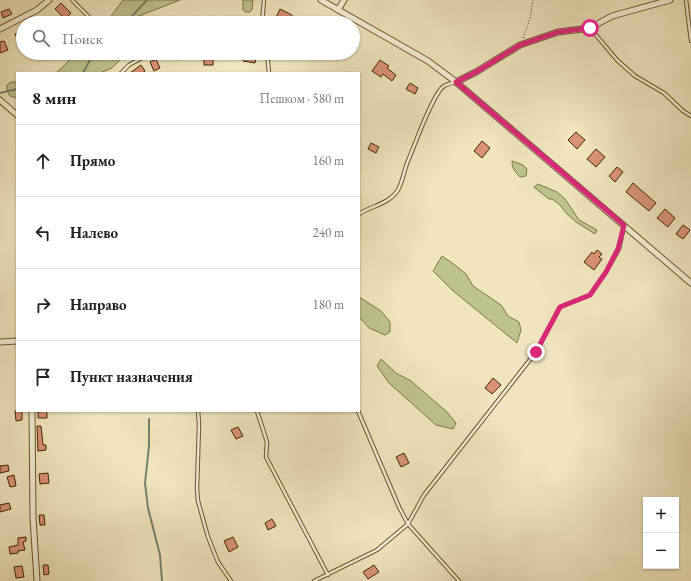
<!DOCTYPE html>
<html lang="ru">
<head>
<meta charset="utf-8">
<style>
	:root { --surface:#fff; --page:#f6f6f6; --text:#222; --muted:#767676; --line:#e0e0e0 }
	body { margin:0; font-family:"EB Garamond",serif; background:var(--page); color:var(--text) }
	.controls { position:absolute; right:12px; bottom:12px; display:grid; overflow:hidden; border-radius:0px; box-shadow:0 1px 3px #0004 }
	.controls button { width:36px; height:36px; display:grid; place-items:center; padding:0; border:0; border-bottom:1px solid var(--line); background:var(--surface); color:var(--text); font:20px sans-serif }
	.stop { position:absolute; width:12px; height:12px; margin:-9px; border:3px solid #db2777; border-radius:50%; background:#fff }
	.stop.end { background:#db2777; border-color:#fff; box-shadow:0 1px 4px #0008 }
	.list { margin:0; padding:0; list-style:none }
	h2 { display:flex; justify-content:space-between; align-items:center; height:52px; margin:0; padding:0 16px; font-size:17px }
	h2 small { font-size:13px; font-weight:400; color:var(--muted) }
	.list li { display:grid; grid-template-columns:26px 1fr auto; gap:12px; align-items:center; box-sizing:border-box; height:72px; padding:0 16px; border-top:1px solid var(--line) }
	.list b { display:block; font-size:15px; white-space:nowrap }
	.list em { font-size:13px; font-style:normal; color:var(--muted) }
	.icon { flex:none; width:22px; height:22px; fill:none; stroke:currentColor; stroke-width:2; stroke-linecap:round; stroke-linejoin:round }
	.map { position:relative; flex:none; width:691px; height:581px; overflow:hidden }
	.search { position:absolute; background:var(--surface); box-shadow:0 1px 3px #0004; left:16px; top:16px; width:344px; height:44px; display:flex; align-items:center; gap:10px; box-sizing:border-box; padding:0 14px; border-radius:22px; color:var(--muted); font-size:15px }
	.panel { position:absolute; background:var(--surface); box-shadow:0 1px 3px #0004; left:16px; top:72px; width:344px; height:340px; border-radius:0px }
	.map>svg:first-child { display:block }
	.green { fill:#bec38e; stroke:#7e754a }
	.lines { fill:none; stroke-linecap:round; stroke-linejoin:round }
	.stream { stroke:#76826e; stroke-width:2 }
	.building { fill:#da9374; stroke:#3f2705 }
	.service-casing { stroke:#6b5633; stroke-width:4.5 }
	.minor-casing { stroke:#6b5633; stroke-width:7 }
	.path { stroke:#3f2705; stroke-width:1; stroke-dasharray:1 2; stroke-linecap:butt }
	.service { stroke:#f5eed5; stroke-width:2.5 }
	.minor { stroke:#f5eed5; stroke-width:5 }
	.route { stroke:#db2777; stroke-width:5 }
</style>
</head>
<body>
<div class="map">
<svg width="691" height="581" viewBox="0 0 691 581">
	<rect width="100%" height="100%" fill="#f0e5be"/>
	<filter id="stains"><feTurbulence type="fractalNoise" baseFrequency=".005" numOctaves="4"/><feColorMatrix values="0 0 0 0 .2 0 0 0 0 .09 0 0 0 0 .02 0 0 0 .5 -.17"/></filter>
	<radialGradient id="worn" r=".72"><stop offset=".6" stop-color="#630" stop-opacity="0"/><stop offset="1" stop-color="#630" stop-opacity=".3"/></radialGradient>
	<g class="green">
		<polygon points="123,0 180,0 134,18 130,20 131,23 106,23"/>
		<polygon points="243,0 253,0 252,10 250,12 246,12 243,10"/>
		<polygon points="77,53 132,53 123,57 112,68 100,73 56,73"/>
		<polygon points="11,82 17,82 17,98 10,96 7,91 7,85"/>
		<path d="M512,161L523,165L527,169L526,176L520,177C515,172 512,168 512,161Z"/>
		<polygon points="538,184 557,192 565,199 579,220 597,230 595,234 576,222 566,213 560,205 552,199 549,199 534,187"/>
		<polygon points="442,256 455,265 466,274 473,286 501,305 508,316 519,322 521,330 517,343 452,290 433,271"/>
		<polygon points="359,297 381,311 390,322 390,332 385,335 369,328 359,317"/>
		<polygon points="381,359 396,373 411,381 447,412 456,423 453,429 436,425 389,383 377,366"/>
	</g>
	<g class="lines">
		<g class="stream">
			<polyline points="128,23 132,16 147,0"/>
			<polyline points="83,73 90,60 102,53"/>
			<polyline points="0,93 17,89"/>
			<polyline points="149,419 149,446 145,483 148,508 160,555 162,581"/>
		</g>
	</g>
	<g class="building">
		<polygon points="61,3 71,13 65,19 55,9"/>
		<polygon points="9,9 12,14 3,18 1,12"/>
		<polygon points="280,9 292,15 289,23 280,23 275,20"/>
		<polygon points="215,18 216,23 201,23 200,20"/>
		<polygon points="23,30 23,39 18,41 15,34"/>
		<polygon points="4,41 8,50 0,53 0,42"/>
		<polygon points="174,53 195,53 195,54 176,60"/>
		<rect x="204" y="53" width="9" height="12"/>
		<polygon points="245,53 257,53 255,63 243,61"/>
		<polygon points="332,53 339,53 338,60 330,58"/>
		<polygon points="156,59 160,68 154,71 150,62"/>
		<polygon points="380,60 389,66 387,68 396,75 392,81 383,74 381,77 372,71"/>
		<polygon points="141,65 145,71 142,73 130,73"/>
		<polygon points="410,83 418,88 415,94 406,89"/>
		<polygon points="576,132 585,140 577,149 568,140"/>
		<polygon points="482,141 490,148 482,158 474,151"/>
		<polygon points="371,143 379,147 376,153 368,149"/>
		<polygon points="596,149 605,157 596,167 587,159"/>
		<polygon points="617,167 623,172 615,182 609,176"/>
		<polygon points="633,183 656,203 649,211 626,192"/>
		<polygon points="665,209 675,218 668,227 657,218"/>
		<polygon points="683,225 690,230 683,239 676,234"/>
		<polygon points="597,250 602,254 599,257 602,259 594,270 584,262 592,252 594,254"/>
		<polygon points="493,378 501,385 492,394 485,388"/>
		<polygon points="15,411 22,411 22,420 16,421"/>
		<polygon points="47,411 47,418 38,418 38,412"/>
		<polygon points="37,426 41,426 43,445 46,445 46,450 38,451"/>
		<polygon points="238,427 243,436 236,439 231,430"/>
		<polygon points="404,453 409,463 401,467 396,457"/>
		<polygon points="8,465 9,471 0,473 0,466"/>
		<polygon points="48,473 49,483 40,484 39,474"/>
		<polygon points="14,475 16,486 10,487 7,477"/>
		<polygon points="9,503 11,509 0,512 0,505"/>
		<polygon points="39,515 44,515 45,525 40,525"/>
		<polygon points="272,519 276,526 268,530 265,523"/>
		<polygon points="26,537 26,541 23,542 25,550 18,551 18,553 10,554 9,547 18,545 18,538"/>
		<polygon points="233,537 238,547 229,552 224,541"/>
		<polygon points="43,565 48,565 49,574 44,575"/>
		<polygon points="374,565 379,572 368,579 363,572"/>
		<polygon points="22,566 24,577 16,578 14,567"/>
	</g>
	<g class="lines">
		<g class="service-casing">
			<g id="service">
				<polyline points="72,0 95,23"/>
				<polyline points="686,0 691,41"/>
				<polyline points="262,23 264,0"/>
				<polyline points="590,28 617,60 635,76 664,93 683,111 691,116"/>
				<polyline points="267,53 269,73"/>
				<polyline points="121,73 129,65 151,53"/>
				<path d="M359,214C371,206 389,204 398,190C403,181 404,170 408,161C414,147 433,93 444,86C447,84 452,83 456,82"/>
				<polyline points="198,411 199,424 197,489 198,501 208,537 218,562 231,581"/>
				<polyline points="257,411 267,442 266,457 328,575"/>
				<polyline points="358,411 399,507 408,524 459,581"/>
				<polyline points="314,581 377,550 408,524 424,495 536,352 560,307 590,295 606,272 619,249 624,226"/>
			</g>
		</g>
		<g class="minor-casing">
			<g id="minor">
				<polyline points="321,0 428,61 456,82 691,283"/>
				<polyline points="338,10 344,0"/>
				<polyline points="0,29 37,10 49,0"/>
				<polyline points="456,82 476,72 520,45 558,32 590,28 612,16 670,0"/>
				<polyline points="0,100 17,115"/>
				<polyline points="0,342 17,341"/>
				<polyline points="32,411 33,518 37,581"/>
			</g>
		</g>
		<polyline class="path" points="523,38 530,19 533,0"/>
		<use href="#service" class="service"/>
		<use href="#minor" class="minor"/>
	</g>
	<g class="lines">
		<polyline class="route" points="536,352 560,307 590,295 606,272 618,249 624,225 456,82 476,72 520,45 558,32 590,28"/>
	</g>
	<rect width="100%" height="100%" filter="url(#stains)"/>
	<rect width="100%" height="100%" fill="url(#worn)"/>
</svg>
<div class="controls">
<button>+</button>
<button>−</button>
</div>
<div class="stop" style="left:590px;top:28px"></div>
<div class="stop end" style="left:536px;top:352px"></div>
<div class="search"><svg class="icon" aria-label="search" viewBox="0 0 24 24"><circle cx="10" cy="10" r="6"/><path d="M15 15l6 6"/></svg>Поиск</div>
<section class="panel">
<h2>8 мин<small>Пешком · 580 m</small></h2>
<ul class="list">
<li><svg class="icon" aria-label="ahead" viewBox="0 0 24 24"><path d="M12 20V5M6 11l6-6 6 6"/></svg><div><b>Прямо</b></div><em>160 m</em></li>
<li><svg class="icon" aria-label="left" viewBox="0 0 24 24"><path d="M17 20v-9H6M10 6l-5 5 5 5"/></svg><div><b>Налево</b></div><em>240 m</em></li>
<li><svg class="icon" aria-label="right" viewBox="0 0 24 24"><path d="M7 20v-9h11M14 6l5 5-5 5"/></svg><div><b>Направо</b></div><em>180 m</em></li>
<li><svg class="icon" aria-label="arrive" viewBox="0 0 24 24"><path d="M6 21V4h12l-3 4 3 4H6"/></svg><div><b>Пункт назначения</b></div></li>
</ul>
</section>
</div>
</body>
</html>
